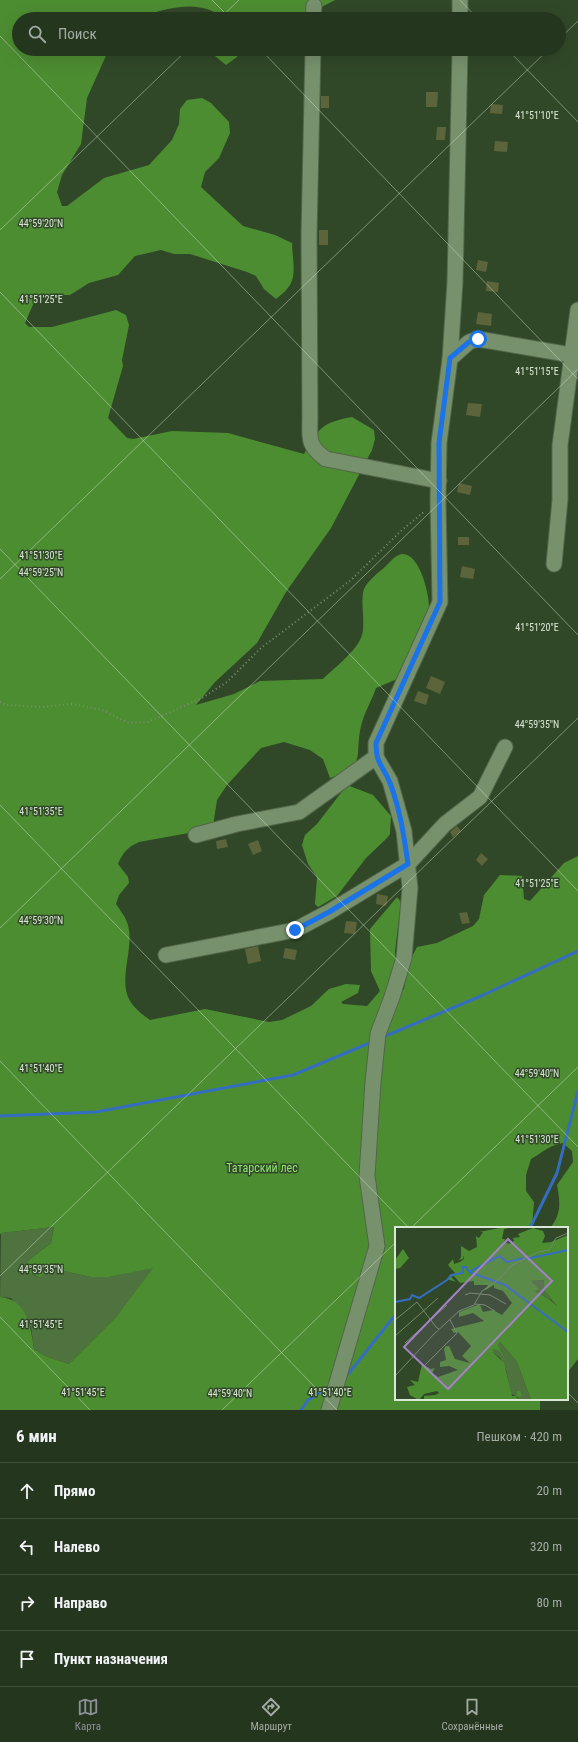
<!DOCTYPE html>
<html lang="ru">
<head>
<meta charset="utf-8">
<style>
	:root { --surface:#25361e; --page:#2d3e27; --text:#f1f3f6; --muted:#a3aba4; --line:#42503c; --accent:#8c9099 }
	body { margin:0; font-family:"Roboto Condensed",sans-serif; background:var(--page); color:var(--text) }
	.stop { position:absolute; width:12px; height:12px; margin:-9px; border:3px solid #1a73e8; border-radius:50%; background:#fff }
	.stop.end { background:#1a73e8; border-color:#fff; box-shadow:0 1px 4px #0008 }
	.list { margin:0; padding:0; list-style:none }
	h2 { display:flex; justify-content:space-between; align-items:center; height:52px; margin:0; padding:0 16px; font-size:17px }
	h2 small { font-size:13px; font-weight:400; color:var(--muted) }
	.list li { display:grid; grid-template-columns:26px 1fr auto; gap:12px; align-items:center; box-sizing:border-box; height:56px; padding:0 16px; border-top:1px solid var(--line) }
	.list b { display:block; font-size:15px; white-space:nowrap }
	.list em { font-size:13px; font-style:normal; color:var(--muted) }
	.icon { flex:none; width:22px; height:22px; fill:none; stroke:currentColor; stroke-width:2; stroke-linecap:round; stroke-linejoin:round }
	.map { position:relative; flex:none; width:578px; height:1410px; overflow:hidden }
	.search { position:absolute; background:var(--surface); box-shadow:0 4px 16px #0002; left:12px; right:12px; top:12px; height:44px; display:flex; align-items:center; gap:10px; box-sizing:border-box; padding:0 14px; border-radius:22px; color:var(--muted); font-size:15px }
	.sheet { height:276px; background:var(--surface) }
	nav { display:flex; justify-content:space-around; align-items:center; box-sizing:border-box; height:56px; border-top:1px solid var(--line); background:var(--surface); font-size:11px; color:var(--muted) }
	nav a { display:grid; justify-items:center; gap:2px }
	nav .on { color:var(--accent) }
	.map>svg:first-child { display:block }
	.green { fill:#4e733f }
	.forest { fill:#4d8d32 }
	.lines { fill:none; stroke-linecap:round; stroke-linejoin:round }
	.stream { stroke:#356ec0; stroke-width:3 }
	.building { fill:#5c643c }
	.minor-casing { stroke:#52664a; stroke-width:17 }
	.path { stroke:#7a8d73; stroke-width:2; stroke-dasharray:1 3; stroke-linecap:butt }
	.minor { stroke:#77916d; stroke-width:15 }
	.route { stroke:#1a73e8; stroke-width:5 }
	.ticks { fill:none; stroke:#d9e8d4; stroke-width:1; stroke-opacity:0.45 }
	.labels { text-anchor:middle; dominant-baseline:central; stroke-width:3; stroke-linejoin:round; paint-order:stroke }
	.park-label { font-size:12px; fill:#91e471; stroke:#314828 }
	.inset-river { fill:none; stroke:#356ec0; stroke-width:2 }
	.inset-road { fill:none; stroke:#74886d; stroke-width:1 }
	.view { fill:#a581c8; fill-opacity:0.15; stroke:#a581c8; stroke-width:2 }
	.inset-edge { fill:none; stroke:#d9e8d4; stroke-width:2 }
	.ticks-label { font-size:10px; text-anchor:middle; fill:#d9e8d4; stroke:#314828; stroke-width:3; stroke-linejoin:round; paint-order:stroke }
</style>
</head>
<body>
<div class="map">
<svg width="578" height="1410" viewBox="0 0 578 1410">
	<rect width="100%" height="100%" fill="#314828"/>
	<polygon class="green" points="54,1227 51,1243 30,1259 23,1270 38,1277 55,1269 91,1277 109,1277 154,1267 116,1317 69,1364 45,1356 34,1349 31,1327 11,1298 0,1297 1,1233"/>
	<g class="forest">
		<path d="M0,0H335L299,19H225C202,0 175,6 146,15L141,19H19V49H109L87,98L81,144L62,175L57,192L62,206H67L104,178L149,165L172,140L179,124L180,109L187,100L202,98L211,103L229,122L230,133L219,158L205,172L201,187L243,226L275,235L292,243C293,270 300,282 276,299L264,289L256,276L247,272L190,254H174L161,250L135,256L118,275L89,283L70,295H46L35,300L25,323L29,327H52L116,310L126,315L129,325L122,360L123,366L108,418L127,438L133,439L172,431L228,433L304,454C320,428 320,423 352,417L374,430L375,439L372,450L331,528L286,592L257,643L215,682L196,705L234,694L260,681L323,679C334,668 358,650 362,635C366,622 359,597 365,587C370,579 378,573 385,567C389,563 395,555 402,554C420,553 429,594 429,607L411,673L376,688C372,700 364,713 361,726C354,755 368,766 330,778L323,759L310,750L284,742L261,748L227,785L217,800L213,826L200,831L139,842C128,847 123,852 118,864L128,877L129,883L119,895L116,904C119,909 125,916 127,922C136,946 117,979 130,1001C134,1008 143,1015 150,1020L205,1009L269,1022L282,1020L311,1006L329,989L346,984L360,985L358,993L341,1002L343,1004L367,1006L380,991L371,971L370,929L397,897L401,902L395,951L397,976L387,1006L404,989L409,962L417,947L437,943L473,926L479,919L484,895L500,875L522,876L524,899L530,901L564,863L578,856V1359L567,1373V1228H550C562,1214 560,1202 557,1185L573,1162L572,1151L563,1143C546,1147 545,1151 531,1159L526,1175V1191L534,1202L532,1228H396V1399H540V1410H0V1297C27,1299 31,1327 34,1349L45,1356L69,1364L116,1317L153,1268L109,1277H91L55,1269L39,1277L22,1270L30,1259L51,1243L54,1227L1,1233L0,1235Z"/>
		<polygon points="216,49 239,49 237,57 226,65 215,56"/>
		<polygon points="347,785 373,795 391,816 390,834 387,838 366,858 337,896 318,907 315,904 317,877 308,864 302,845 305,835 317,824"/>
	</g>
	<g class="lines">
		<g class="stream">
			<polyline points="383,1037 481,996 578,951"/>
			<polyline points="0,1116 96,1112 293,1075 372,1042"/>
			<polyline points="530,1228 557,1173 578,1091"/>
			<polyline points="345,1376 349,1373 396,1314"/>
			<polyline points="301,1410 308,1400 330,1386"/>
		</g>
	</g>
	<g class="building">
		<polygon points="426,92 438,92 437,107 426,107"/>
		<rect x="321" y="96" width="8" height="12"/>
		<polygon points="491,104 503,105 502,114 490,113"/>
		<polygon points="437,127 446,127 445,140 436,140"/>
		<polygon points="495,141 508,142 507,152 494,151"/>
		<rect x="319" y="230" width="9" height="15"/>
		<polygon points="478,260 488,262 486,272 476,270"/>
		<polygon points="487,281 499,283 498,292 486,291"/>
		<polygon points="478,312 492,314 491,326 476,324"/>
		<polygon points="468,403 482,404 480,417 466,415"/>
		<polygon points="459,483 472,486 470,495 457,492"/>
		<rect x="458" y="537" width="11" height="8"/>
		<polygon points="462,566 475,569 473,579 460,577"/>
		<polygon points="431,676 445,682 440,694 426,688"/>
		<polygon points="418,691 429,695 426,705 414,701"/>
		<polygon points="457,826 461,831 453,837 450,832"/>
		<polygon points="226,839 228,847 217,849 216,841"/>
		<polygon points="258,840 262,851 253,855 248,844"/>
		<polygon points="481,853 488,859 482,866 476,860"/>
		<polygon points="377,894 388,896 386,906 376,904"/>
		<polygon points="467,912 470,923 462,924 459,913"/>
		<polygon points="346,921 357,922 355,934 344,933"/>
		<polygon points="258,946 261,961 248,964 245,949"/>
		<polygon points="285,948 297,950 295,960 283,958"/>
	</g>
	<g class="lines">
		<g class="minor-casing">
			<g id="minor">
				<polyline points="460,0 460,19"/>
				<polyline points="313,19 314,6"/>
				<path d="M313,49L309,236L310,420C309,440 309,447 326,459L439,481"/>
				<polyline points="450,359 469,342 478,339 578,356"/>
				<polyline points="554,564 560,500 560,445 578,310"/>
				<polyline points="196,835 237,824 299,812 376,757"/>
				<polyline points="166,955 295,930 329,912 408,864 445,824 480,797 505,747"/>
				<polyline points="329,1410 377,1246 367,1176 373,1082 378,1034 392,997 404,958 410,888 404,831 390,781 376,757 376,743 440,602 438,500 439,443 450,359 455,282 460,49"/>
			</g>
		</g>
		<polyline class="path" points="0,702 6,705 43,707 72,704 102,710 129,723 148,722 202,698 227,682 261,648 351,580 402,530 425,511"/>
		<use href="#minor" class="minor"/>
	</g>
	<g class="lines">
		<path class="route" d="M295,930L329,912L408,864C404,836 400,809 390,783C383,765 376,765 376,743L440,602L439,443L450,358L469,342L478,339"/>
	</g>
	<path class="ticks" d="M212,0L231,19M460,0L478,19M219,19L239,0M0,36L578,635M559,39L578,21M260,49L578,379M507,49L578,122M0,230L188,49M0,292L578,891M0,549L578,1147M0,579L549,49M0,805L409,1228M0,928L578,369M0,1061L337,1410M411,1228L578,1067M0,1276L578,718M0,1317L90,1410M567,1392L578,1403M222,1410L396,1242"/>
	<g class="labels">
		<g class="park-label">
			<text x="262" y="1168">Татарский лес</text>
		</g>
	</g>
	<g transform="translate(395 1227)">
		<rect width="173" height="173" fill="#314828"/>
		<path d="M149,53L148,62L163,80L156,73L140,64H144L135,54ZM105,115L122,135L136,173L122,172L123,169H127L124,164L122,163L121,169L116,167L111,143L105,131L98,125V122L104,124L112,135L103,118Z" fill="#4e733f"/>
		<path d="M110,0L113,1L109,2L107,12H110L109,15L114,17L119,14L118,11L125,10L123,7L138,1L148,4L150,9L147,16L156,15L173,8V173H136L122,135L105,115L103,118L113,137L104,124L98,122V125L109,136L117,169H121L122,163L126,165L127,169L121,170L124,173H29V169L40,168L44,166L42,164L29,167L24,173L20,171L15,168L12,160L20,158L15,153L23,155L27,137L36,142L40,141L37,146L43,150L63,143L54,139L45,140V135L51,133L49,122L51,119H54L60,132L75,136L67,129L76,119L63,105L59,106L56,102L89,94L78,86L64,90V85L82,78H85L88,85L98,83L107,88L117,76L108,64L99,61V58L89,64L93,58H79V54L65,56L59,49L56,50L61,55L52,52L60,46L53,38L58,32L59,37L65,35L69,32L68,28V32L64,33L66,30V19L74,24L82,20L81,9L84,11L88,5H84ZM149,53L148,62L163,80L154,72L140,64L145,63L136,54ZM8,22L14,31L5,41L0,42V33Z" fill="#4d8d32" fill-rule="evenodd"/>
		<path class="inset-river" d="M131,32L173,23M74,45L110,58L173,105M74,45L104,29L112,35L128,31M0,75L15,72L17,68L24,71L52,53L56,48L68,46V40H71L74,45"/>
		<path class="inset-road" d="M70,68L75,66L95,68L111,77M80,77L90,78L100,84M0,93L22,75L41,100L44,102M0,109L43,71M10,116L52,78M29,139L62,106L55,93M0,149L39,107L64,84L79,78L87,64L104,52L116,39L143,25L154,23L161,11L173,6"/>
		<path class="view" d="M113,12L157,54L53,162L9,120Z"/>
		<rect width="173" height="173" class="inset-edge"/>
	</g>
	<g class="ticks-label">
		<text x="537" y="119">41°51'10"E</text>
		<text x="41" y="227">44°59'20"N</text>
		<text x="41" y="303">41°51'25"E</text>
		<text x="537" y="375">41°51'15"E</text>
		<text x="41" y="559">41°51'30"E</text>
		<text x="41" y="576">44°59'25"N</text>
		<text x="537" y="631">41°51'20"E</text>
		<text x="537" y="728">44°59'35"N</text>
		<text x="41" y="815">41°51'35"E</text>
		<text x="537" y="887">41°51'25"E</text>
		<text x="41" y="924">44°59'30"N</text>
		<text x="41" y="1072">41°51'40"E</text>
		<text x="537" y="1077">44°59'40"N</text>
		<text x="537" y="1143">41°51'30"E</text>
		<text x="41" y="1273">44°59'35"N</text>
		<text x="41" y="1328">41°51'45"E</text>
		<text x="83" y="1396">41°51'45"E</text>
		<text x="330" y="1396">41°51'40"E</text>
		<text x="230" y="1397">44°59'40"N</text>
	</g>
</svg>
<div class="stop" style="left:478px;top:339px"></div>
<div class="stop end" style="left:295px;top:930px"></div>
<div class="search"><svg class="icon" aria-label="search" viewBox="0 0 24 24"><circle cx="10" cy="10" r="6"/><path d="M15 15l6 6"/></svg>Поиск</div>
</div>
<section class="sheet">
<h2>6 мин<small>Пешком · 420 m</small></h2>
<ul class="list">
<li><svg class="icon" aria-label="ahead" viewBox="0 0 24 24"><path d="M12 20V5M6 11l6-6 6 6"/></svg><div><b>Прямо</b></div><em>20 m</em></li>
<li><svg class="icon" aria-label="left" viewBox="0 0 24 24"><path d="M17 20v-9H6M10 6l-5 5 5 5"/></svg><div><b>Налево</b></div><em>320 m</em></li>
<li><svg class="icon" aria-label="right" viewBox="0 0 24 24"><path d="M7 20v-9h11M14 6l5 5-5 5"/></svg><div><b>Направо</b></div><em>80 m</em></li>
<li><svg class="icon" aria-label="arrive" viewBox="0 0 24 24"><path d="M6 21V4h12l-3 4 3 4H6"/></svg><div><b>Пункт назначения</b></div></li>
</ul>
</section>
<nav>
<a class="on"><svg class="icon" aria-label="map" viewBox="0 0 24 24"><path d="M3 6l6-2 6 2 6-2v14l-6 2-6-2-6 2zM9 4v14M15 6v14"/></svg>Карта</a>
<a><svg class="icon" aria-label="directions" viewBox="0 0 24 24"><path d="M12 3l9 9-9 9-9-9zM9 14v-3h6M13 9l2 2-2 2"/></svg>Маршрут</a>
<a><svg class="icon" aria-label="saved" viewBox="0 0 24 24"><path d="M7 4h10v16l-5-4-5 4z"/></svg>Сохранённые</a>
</nav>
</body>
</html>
